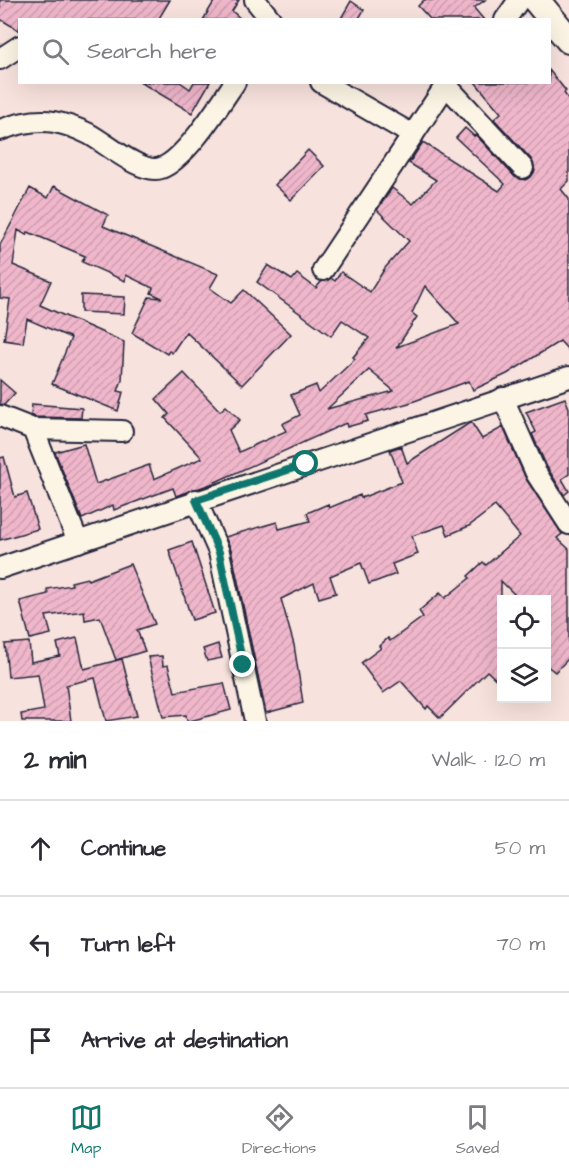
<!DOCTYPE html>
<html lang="en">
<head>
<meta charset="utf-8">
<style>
	:root { --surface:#fff; --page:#f7f7f7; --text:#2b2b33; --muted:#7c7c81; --line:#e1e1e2; --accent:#0f766e }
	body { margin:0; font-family:"Architects Daughter",sans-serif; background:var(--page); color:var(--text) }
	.controls { position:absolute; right:18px; bottom:18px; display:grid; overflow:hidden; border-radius:0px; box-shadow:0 6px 24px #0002 }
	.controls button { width:54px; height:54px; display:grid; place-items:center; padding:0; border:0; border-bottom:2px solid var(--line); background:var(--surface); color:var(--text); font:30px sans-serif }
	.stop { position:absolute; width:18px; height:18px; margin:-14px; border:4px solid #0f766e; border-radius:50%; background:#fff }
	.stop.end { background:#0f766e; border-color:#fff; box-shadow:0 2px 6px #0008 }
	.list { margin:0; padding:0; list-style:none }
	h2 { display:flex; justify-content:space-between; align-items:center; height:78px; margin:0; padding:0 24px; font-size:26px }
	h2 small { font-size:20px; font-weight:400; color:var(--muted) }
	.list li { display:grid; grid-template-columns:39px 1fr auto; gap:18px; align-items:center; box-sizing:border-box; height:96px; padding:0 24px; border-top:2px solid var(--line) }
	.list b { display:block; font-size:22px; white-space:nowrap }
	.list em { font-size:20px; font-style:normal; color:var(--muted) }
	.icon { flex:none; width:33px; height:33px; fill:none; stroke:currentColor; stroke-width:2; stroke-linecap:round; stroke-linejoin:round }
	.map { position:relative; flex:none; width:569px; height:721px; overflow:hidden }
	.search { position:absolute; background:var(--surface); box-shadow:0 6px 24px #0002; left:18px; right:18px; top:18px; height:66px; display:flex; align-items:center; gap:15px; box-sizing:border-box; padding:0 21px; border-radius:0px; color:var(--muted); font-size:22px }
	.sheet { height:366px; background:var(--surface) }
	nav { display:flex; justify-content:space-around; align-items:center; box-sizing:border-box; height:84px; border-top:2px solid var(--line); background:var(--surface); font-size:16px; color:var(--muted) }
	nav a { display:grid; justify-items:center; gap:3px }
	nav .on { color:var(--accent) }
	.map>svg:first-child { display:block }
	.building { fill:url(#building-hatch); stroke:#22223b; stroke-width:1.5; fill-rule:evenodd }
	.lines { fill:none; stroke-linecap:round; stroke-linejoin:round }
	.minor-casing { stroke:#22223b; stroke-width:24 }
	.major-casing { stroke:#22223b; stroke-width:30 }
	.minor { stroke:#fcf5e5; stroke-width:20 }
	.major { stroke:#fcf5e5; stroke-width:26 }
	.route { stroke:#0f766e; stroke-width:8 }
</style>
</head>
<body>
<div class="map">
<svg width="569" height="721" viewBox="0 0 569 721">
	<defs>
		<pattern id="building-hatch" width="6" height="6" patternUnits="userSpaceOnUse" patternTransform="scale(1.5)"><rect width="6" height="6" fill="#f0b7cb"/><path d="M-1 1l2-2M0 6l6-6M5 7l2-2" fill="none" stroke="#ce9daf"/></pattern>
	</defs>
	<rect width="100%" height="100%" fill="#f8e2dd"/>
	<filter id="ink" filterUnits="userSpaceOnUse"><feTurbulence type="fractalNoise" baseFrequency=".0167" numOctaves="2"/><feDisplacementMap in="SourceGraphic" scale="12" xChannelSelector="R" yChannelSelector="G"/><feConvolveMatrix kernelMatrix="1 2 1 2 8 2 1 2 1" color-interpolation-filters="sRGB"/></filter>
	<g filter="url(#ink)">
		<g class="building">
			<polygon points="0,0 170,0 158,20 20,20 20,31 0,19"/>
			<polygon points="215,0 239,0 232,11 242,20 203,20"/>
			<polygon points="424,0 485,0 474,8 484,20 431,20 418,6"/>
			<polygon points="351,1 364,10 358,20 340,20"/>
			<path d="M549,70L566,91L564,93L569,100V181L561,189L569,199V351L560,341L507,374L473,390L469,381L409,403L366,415L368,421L347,427L346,423L211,484L176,496L173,488L114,510L113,505L82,519L55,452L84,444L96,484L149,465L154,479L202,458L165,418L169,414L156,399L184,373L220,411L226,406L240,420L229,430L239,452L286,431L282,424L300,415L291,395L316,385L319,393L355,359L353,357L369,338L342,320L331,336L257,282L268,265L292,280L297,274L316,288L321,282L331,278L335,281L341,272L370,292L385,268L409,241L377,210L392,188L413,204L436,180L409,163L423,142L499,191L505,184L456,138L465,128L474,136L476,135L515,177L525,180L531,177L535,171L532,160L494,119L501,113L475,82H549ZM425,286L459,324L397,347L417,317L412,313ZM369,370L394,391L327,409Z"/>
			<polygon points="140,82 180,82 190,89 194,82 210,82 192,113"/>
			<polygon points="308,150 324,166 291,200 275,185"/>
			<polygon points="54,186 108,215 103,226 218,274 210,288 231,303 244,290 291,334 242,385 186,332 172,353 169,351 167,354 132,333 149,297 162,298 151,293 153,288 126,275 125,281 82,262 85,256 28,232 26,235 18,230 13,265 51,281 40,305 124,342 122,380 118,391 123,392 118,411 52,384 71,338 27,319 23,343 4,340 10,299 0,298 0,245 30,188 48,198"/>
			<polygon points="81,295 125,297 124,314 81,312"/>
			<polygon points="0,380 15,393 4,405 0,404"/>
			<polygon points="565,398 569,408 569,474 562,479 569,491 564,495 547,467 532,434 536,432 526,412"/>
			<polygon points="32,404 82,408 81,418 35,417 31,415"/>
			<polygon points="471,422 482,439 503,427 526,479 562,534 557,538 569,549 569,658 555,672 546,665 546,600 520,600 501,581 501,684 487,671 440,718 428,706 426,709 401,681 383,693 361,663 381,648 379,646 388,638 390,641 423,617 419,611 440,593 445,598 470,578 468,576 483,562 486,565 520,536 495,506 469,526 448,535 444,525 412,536 418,554 392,564 396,574 369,584 361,563 330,576 336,593 319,598 314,583 281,599 294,645 303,703 266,713 231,549 225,537 277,522 279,529 310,521 307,513 328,504 329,508 360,495 361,498 402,482 390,450 401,446 407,463"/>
			<polygon points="4,457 15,497 27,493 38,529 0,540 0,458"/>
			<polygon points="192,542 215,613 192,620 169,550"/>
			<polygon points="130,564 155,624 137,630 145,651 116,660 100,617 85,620 84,611 46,616 51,634 30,639 20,601 48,594 47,589 72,585 71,582 87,578 88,580"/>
			<polygon points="77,638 84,669 122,659 137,716 106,721 95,678 66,685 71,721 22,721 21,714 44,710 38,674 8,677 5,644 29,642 31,662 60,656 57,643"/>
			<polygon points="218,644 222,658 207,661 203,649"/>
			<polygon points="162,656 163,666 168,665 175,692 224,683 231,710 190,721 187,721 186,715 163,717 148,657"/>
		</g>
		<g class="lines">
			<g class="minor-casing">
				<g id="minor">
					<polyline points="255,0 271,20"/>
					<polyline points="505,20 519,0"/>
					<polyline points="0,59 20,46"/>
					<polyline points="321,82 413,135"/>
					<polyline points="446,85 523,168"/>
					<path d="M0,130C16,124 37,119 54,122C65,124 79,129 89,134C106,143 142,175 161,168C185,160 220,104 235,82"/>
					<polyline points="323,270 448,82"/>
					<polyline points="503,398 536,473 569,524"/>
					<polyline points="0,416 33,429 78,542"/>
					<polyline points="33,429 122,431"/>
					<polyline points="196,500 219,552 255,721"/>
					<polyline points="0,568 569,377"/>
				</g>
			</g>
			<g class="major-casing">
				<polyline id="major" points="536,0 569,40"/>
			</g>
			<use href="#minor" class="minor"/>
			<use href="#major" class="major"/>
		</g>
	</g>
	<g class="lines" filter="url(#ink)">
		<polyline class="route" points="243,665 219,552 196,500 306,464"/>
	</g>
</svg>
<div class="controls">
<button><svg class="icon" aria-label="locate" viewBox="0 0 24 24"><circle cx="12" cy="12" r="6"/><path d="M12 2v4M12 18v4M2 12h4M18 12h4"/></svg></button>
<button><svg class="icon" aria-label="layers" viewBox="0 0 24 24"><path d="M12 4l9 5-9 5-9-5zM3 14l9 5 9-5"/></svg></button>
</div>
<div class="stop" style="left:306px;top:464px"></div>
<div class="stop end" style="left:243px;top:665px"></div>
<div class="search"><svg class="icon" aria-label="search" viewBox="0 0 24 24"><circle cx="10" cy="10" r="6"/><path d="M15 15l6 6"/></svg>Search here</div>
</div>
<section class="sheet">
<h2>2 min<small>Walk · 120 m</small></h2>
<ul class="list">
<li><svg class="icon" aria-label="ahead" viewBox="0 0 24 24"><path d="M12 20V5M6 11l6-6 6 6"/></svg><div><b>Continue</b></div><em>50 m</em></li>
<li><svg class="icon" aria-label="left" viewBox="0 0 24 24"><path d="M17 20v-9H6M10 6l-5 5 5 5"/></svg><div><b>Turn left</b></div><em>70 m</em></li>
<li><svg class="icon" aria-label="arrive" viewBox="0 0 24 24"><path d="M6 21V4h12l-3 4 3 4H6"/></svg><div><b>Arrive at destination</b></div></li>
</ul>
</section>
<nav>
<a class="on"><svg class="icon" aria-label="map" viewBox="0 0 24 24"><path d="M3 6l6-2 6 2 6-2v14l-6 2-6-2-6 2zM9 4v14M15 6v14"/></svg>Map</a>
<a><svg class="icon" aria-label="directions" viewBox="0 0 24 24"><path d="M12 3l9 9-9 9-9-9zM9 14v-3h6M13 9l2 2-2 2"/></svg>Directions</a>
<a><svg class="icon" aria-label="saved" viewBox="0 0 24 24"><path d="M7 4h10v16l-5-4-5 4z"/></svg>Saved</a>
</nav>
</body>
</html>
